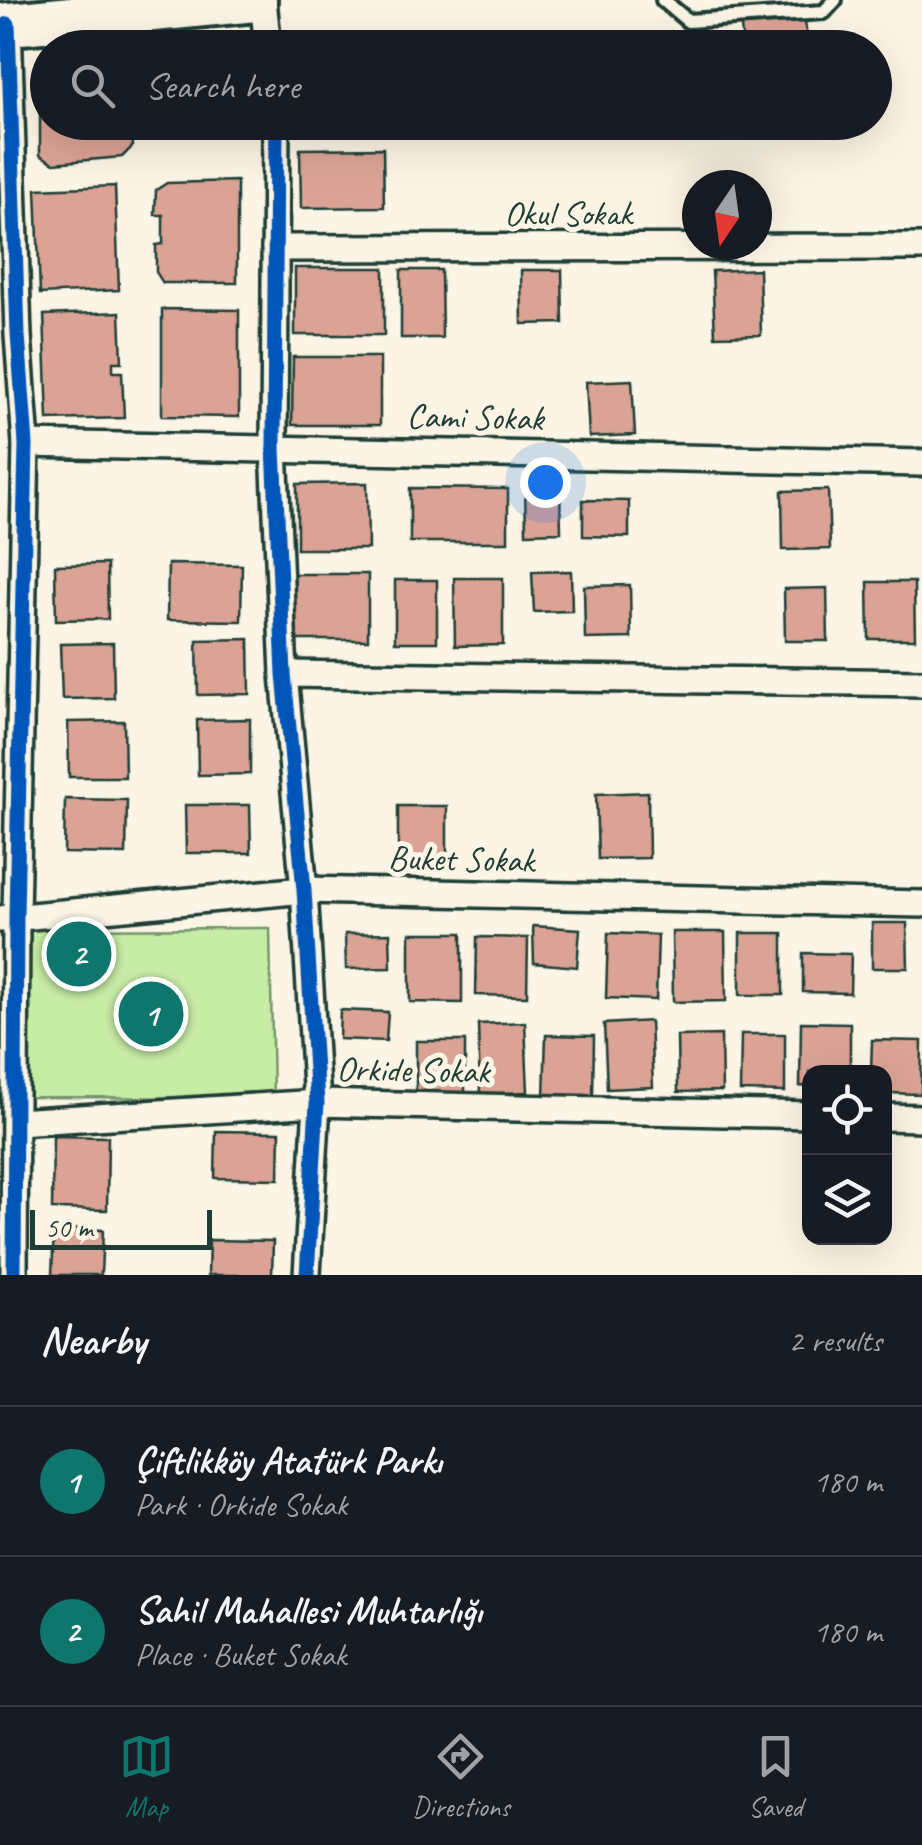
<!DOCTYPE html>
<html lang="en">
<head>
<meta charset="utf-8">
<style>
	:root { --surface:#171b24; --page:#242831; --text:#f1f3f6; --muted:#9ea1a6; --line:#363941; --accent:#0f766e }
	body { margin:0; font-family:Caveat,sans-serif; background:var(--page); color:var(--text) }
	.controls { position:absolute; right:30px; bottom:30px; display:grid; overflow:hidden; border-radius:20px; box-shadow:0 10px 40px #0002 }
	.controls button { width:90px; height:90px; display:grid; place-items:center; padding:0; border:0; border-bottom:2px solid var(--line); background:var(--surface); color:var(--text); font:50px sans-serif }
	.compass { position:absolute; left:682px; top:170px; width:90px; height:90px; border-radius:50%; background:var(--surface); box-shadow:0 10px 40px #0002; rotate:193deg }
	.scale { position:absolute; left:30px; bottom:25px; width:182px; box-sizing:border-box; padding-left:10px; border:5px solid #1f3d34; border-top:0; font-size:28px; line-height:35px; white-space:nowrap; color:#1f3d34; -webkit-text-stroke:8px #fcf5e5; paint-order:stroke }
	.you { position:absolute; left:545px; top:482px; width:35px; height:35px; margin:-25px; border:8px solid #fff; border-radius:50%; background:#1a73e8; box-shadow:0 0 0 15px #1a73e833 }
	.badge { display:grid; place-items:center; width:65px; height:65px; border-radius:50%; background:var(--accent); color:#fff; font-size:32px; font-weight:700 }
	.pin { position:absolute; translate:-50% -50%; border:5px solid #fff; box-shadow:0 2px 10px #0006 }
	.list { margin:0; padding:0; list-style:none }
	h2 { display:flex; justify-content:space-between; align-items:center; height:130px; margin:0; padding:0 40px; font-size:42px }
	h2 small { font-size:32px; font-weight:400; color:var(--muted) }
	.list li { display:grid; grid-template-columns:65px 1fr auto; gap:30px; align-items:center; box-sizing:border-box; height:150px; padding:0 40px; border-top:2px solid var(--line) }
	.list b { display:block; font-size:38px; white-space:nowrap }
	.list p { margin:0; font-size:32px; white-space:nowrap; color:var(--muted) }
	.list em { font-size:32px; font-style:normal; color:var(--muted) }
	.icon { flex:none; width:55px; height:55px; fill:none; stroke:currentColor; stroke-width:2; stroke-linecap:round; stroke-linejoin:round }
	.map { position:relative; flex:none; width:922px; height:1275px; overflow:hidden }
	.search { position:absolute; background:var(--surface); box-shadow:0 10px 40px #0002; left:30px; right:30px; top:30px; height:110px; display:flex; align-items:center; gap:25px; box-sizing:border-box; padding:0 35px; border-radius:55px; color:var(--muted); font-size:38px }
	.sheet { height:430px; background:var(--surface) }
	nav { display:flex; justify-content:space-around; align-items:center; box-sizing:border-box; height:140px; border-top:2px solid var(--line); background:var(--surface); font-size:28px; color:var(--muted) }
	nav a { display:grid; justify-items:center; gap:5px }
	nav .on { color:var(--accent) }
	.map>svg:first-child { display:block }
	.green { fill:#c7eca5; stroke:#73946c; stroke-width:2.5 }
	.building { fill:#dba395; stroke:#1f3d34; stroke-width:2.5 }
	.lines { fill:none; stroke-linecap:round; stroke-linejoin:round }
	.service-casing { stroke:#1f3d34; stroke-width:20 }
	.minor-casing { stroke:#1f3d34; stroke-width:32 }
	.trunk-casing { stroke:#1f3d34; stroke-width:50 }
	.service { stroke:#fcf5e5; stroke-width:12 }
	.minor { stroke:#fcf5e5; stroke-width:25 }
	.trunk { stroke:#fcf5e5; stroke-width:42 }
	.cycleway-casing { stroke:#fcf5e5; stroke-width:21 }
	.cycleway { stroke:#0057b8; stroke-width:15 }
	.labels { text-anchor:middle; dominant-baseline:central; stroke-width:10; stroke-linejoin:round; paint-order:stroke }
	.street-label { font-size:35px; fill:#1f3d34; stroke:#fcf5e5 }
</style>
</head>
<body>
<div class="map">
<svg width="922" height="1275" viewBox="0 0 922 1275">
	<rect width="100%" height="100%" fill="#fcf5e5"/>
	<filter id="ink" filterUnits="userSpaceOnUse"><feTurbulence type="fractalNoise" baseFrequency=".01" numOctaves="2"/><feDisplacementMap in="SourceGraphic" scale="20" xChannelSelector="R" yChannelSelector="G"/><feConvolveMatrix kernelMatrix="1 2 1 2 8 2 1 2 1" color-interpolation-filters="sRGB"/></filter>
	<g filter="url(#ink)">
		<polygon class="green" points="270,928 273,1098 29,1097 30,929"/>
		<g class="building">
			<polygon points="805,21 808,48 743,48 741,26"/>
			<polygon points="48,97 48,122 131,122 133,146 122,157 54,163 40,155 40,98"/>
			<polygon points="383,148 384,207 301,208 300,149"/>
			<polygon points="237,181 237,283 163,283 156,272 156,245 163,244 163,215 155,215 156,190 167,183"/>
			<polygon points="115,186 119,290 40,294 36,189"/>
			<rect x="295" y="268" width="89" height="67"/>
			<polygon points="759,269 761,335 715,336 712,271"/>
			<polygon points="401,270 441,270 442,338 401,338"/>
			<polygon points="521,270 562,270 563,323 522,324"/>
			<polygon points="162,309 239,310 239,417 162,416"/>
			<polygon points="120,312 122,362 113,362 113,372 122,372 124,418 48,420 44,315"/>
			<polygon points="293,357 380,357 380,425 292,425"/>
			<polygon points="632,380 635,435 589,437 586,382"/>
			<polygon points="367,483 368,549 297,549 297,484"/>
			<polygon points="560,485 561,532 526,533 525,486"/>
			<polygon points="410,488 508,489 508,542 410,542"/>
			<polygon points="828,490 830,549 783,550 782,491"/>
			<polygon points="583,500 629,501 629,537 583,536"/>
			<polygon points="107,564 108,619 56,620 55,565"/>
			<polygon points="168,564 242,565 241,621 167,620"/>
			<polygon points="571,571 572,611 534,612 532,572"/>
			<polygon points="293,574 368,574 368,640 294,640"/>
			<polygon points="454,578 503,578 503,645 455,646"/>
			<rect x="395" y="580" width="42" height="62"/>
			<polygon points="868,582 914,582 915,639 869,639"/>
			<polygon points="630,585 631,638 585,639 584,586"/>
			<polygon points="827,588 828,641 785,641 784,589"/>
			<polygon points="249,639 250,694 198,695 197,640"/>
			<polygon points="113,643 114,698 62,699 60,644"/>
			<polygon points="250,719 250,774 198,775 197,720"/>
			<polygon points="124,721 125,777 69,777 68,722"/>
			<polygon points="648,792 649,858 598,859 596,794"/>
			<polygon points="65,799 127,800 126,854 64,853"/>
			<polygon points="185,805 250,805 251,853 186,853"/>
			<rect x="398" y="806" width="49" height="57"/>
			<polygon points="872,923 907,923 908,968 872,968"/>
			<polygon points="533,926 580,929 577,967 534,963"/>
			<polygon points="67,930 93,930 92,978 66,978"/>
			<polygon points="672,932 725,932 726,1001 673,1002"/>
			<polygon points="390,933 391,968 346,969 345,934"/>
			<polygon points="410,933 462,933 462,1003 410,1002"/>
			<polygon points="608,933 658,935 656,1000 606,998"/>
			<rect x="740" y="933" width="43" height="62"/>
			<polygon points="477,937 528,938 527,996 476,995"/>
			<polygon points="803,953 851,954 850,993 803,992"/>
			<polygon points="340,1010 388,1012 386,1041 339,1039"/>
			<polygon points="650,1021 653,1087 607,1089 604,1024"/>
			<polygon points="525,1022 528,1092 480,1094 478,1024"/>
			<polygon points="801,1022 850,1023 850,1072 810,1072 810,1087 800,1086"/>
			<polygon points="741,1034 785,1034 785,1092 740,1091"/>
			<polygon points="546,1035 594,1036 593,1097 544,1096"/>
			<polygon points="721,1035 722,1091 678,1092 677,1036"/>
			<polygon points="872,1040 922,1041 921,1094 884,1093 884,1072 871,1072"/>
			<rect x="416" y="1041" width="49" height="53"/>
			<polygon points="216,1131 280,1132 279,1179 215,1178"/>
			<polygon points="53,1136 108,1137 107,1210 52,1209"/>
			<polygon points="54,1228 103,1230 101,1275 52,1275"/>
			<polygon points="209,1240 273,1241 272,1275 208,1275"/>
		</g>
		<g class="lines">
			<g class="service-casing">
				<polyline id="service" points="663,0 688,21 824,12 835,0"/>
			</g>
			<g class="minor-casing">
				<g id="minor">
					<polyline points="263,0 268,48"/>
					<polyline points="8,24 18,335 26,444 16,916 14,1275"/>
					<polyline points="276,122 274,447 284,674 304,890 317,1103 307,1275"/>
					<polyline points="275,248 922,247"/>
					<polyline points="26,444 922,463"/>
					<polyline points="284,674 922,683"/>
					<polyline points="0,919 304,890 922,904"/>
					<polyline points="884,1117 922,1118"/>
					<polyline points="16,1122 317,1103 810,1115"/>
				</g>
			</g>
			<g class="trunk-casing">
				<polyline id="trunk" points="0,25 255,0"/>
			</g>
			<use href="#service" class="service"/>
			<use href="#minor" class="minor"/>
			<use href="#trunk" class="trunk"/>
			<g class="cycleway-casing">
				<g id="cycleway">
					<polyline points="8,24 18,335 26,444 16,916 14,1275"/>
					<polyline points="276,122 274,447 284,674 304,890 317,1103 307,1275"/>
				</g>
			</g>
			<use href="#cycleway" class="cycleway"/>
		</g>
	</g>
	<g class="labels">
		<g class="street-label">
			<text x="568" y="213">Okul Sokak</text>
			<text transform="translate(475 417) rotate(1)">Cami Sokak</text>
			<text transform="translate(461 859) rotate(1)">Buket Sokak</text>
			<text transform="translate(413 1070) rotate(1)">Orkide Sokak</text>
		</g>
	</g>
</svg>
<div class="controls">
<button><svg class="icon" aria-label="locate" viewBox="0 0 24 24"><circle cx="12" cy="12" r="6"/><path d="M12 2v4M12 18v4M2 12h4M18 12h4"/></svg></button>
<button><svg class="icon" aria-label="layers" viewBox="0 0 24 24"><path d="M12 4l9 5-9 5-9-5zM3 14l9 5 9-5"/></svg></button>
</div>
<svg class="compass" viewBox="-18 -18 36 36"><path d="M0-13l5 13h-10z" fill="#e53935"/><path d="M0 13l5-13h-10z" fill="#9ea1a6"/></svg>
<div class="scale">50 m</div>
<div class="you"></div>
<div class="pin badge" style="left:151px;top:1014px">1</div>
<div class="pin badge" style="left:79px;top:954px">2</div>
<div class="search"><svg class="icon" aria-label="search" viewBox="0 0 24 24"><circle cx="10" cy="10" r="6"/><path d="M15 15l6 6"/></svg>Search here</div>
</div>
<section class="sheet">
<h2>Nearby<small>2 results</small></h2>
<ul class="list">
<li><span class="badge">1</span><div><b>Çiftlikköy Atatürk Parkı</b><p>Park · Orkide Sokak</p></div><em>180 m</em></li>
<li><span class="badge">2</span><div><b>Sahil Mahallesi Muhtarlığı</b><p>Place · Buket Sokak</p></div><em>180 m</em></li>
</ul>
</section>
<nav>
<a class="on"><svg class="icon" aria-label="map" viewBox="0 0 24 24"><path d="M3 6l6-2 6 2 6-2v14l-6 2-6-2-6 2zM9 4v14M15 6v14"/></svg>Map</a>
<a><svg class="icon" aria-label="directions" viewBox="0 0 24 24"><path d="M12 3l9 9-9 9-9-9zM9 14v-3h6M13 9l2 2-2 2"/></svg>Directions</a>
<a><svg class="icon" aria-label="saved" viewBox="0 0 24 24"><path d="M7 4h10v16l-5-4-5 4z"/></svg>Saved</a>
</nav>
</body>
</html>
